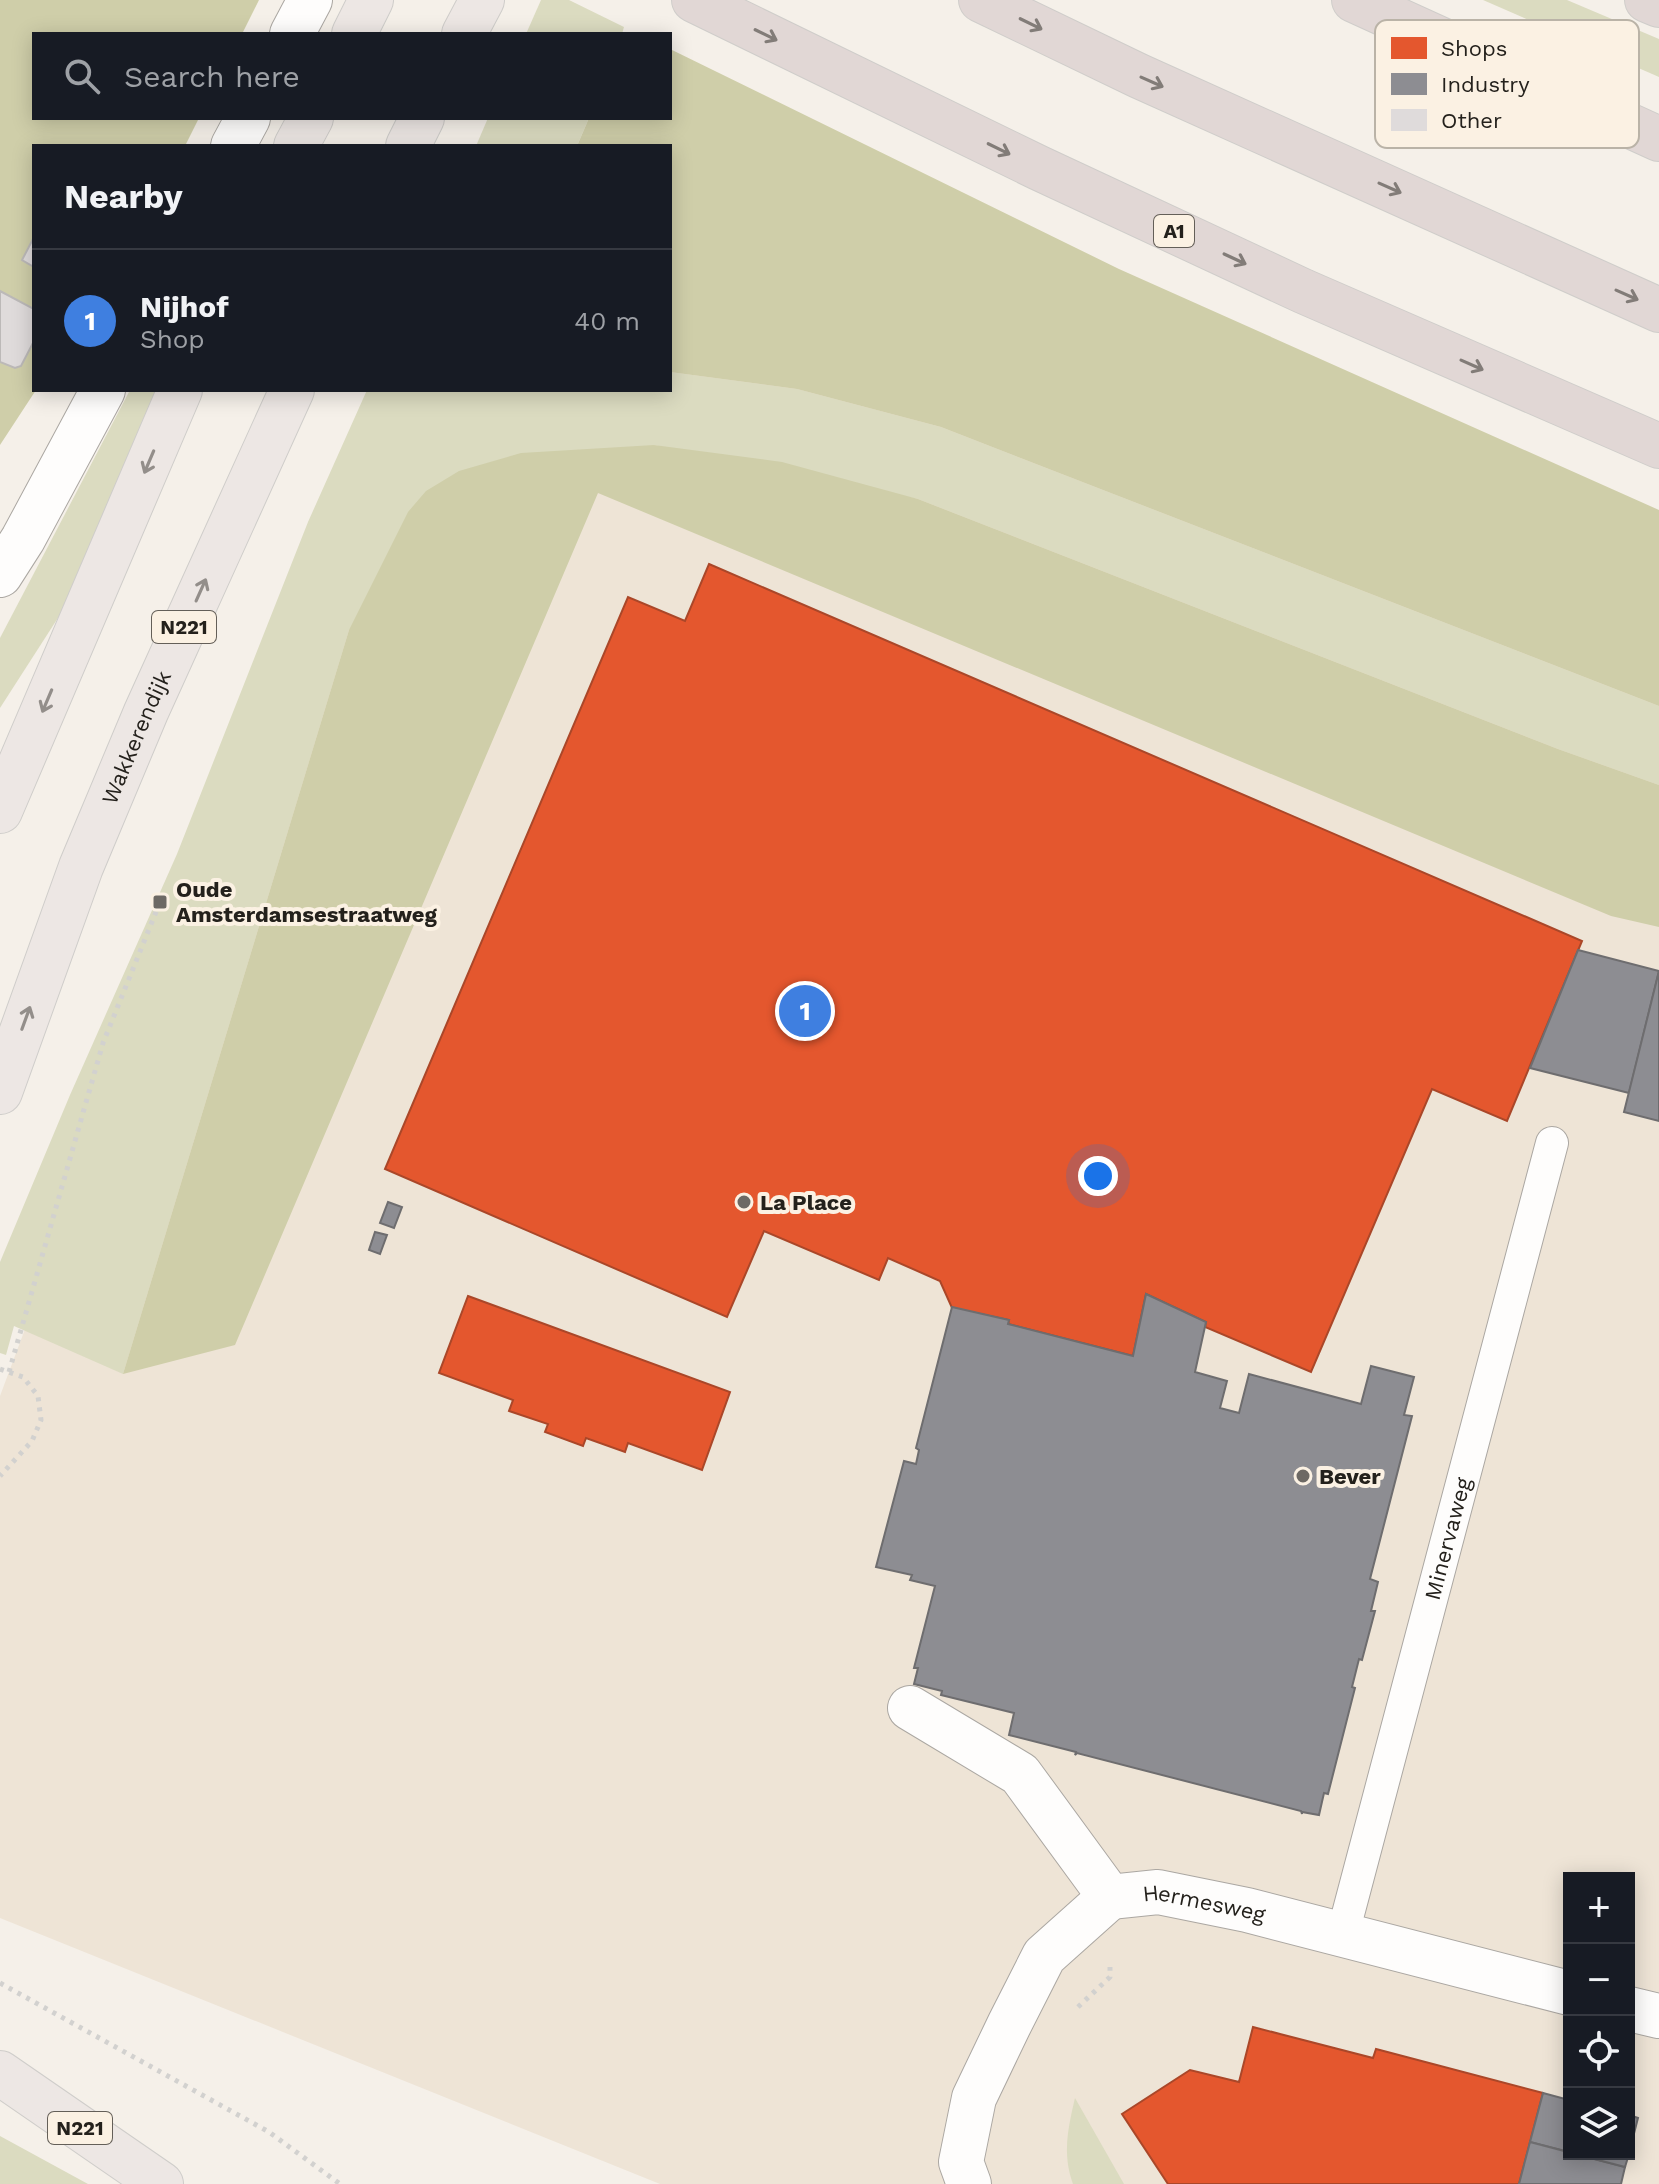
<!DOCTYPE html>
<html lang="en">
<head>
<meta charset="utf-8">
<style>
	:root { --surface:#171b24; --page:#242831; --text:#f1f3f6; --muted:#9ea1a6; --line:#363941; --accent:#d93025 }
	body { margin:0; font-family:"Work Sans",sans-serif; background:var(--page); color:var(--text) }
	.controls { position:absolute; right:24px; bottom:24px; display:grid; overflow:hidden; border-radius:0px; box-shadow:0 4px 20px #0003 }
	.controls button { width:72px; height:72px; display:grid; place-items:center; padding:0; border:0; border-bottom:2px solid var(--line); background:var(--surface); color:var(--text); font:40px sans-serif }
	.you { position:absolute; left:1098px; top:1176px; width:28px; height:28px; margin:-20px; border:6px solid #fff; border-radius:50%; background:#1a73e8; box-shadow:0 0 0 12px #1a73e833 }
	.badge { display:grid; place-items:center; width:52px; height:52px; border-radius:50%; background:var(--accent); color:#fff; font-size:26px; font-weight:700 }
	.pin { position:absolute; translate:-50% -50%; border:4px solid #fff; box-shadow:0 2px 8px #0006 }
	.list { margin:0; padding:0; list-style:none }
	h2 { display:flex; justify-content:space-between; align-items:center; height:104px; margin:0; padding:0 32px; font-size:34px }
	h2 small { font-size:26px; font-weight:400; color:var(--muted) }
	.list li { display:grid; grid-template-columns:52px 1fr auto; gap:24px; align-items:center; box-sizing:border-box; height:144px; padding:0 32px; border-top:2px solid var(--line) }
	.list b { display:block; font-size:30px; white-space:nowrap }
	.list p { margin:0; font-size:26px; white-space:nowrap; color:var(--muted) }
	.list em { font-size:26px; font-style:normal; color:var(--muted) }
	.icon { flex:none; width:44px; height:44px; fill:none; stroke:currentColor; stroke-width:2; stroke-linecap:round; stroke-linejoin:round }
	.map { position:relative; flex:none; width:1659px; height:2184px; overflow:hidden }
	.search { position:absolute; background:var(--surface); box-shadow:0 4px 20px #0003; left:32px; top:32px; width:640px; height:88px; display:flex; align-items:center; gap:20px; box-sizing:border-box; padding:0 28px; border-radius:0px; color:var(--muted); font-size:30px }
	.panel { position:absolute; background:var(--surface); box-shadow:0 4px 20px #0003; left:32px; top:144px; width:640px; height:248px; border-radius:0px }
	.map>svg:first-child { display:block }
	.built { fill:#eee4d6; fill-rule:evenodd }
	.green { fill:#dbdbc0 }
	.forest { fill:#cfcea9 }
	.shops { fill:#e4572e; stroke:#aa4729; stroke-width:2 }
	.industry { fill:#8d8d92; stroke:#6e6d6f; stroke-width:2 }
	.building { fill:#dfdbdb; stroke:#bcb9b8; stroke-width:2 }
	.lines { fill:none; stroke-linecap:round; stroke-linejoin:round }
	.lane-casing { stroke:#aba7a2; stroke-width:34 }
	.street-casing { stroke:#aba7a2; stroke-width:46 }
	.primary-casing { stroke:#cfcdca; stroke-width:46 }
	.highway-casing { stroke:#cfcdca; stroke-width:46 }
	.path { stroke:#d2d1cf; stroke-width:5; stroke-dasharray:4 6; stroke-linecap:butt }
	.lane { stroke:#fefdfc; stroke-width:32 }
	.street { stroke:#fefdfc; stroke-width:44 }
	.primary { stroke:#ede7e4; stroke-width:44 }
	.highway { stroke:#e1d7d5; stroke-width:44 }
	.oneway { stroke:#827c78 }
	.oneway2 { stroke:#938e8a }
	.poi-dot { fill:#6d6964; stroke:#fbf1e3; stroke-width:3 }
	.labels { text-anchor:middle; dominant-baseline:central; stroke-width:8; stroke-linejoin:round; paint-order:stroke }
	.shield { fill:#fbf1e3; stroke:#645f58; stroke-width:2 }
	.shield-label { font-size:20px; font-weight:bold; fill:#24211c }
	.street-label { font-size:22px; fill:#24211c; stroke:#fbf1e3 }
	.poi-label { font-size:22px; font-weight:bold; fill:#24211c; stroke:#fbf1e3; text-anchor:start }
	.key { fill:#fbf1e3; stroke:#bab3a7; stroke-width:2 }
	.key-label { font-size:22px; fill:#24211c }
</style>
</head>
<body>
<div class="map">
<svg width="1659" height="2184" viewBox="0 0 1659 2184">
	<rect width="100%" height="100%" fill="#f5f0e9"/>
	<path class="built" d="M670,149L1659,593V2184H660L0,1918V1396L318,545L670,390ZM1569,1878H1629V2154H1569Z"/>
	<g class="green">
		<polygon points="541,0 569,0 624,27 622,34 526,34"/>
		<polygon points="1483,0 1567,0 1659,39 1659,77"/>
		<polygon points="488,118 589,118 577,146 476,146"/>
		<polygon points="670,372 797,389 941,427 1659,706 1659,785 1558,749 918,499 654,445 349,630 123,1374 14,1326 6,1355 0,1353 0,1262 70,1095 177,854 308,522 367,390 670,390"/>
		<polygon points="130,390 162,390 83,579 0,708 0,638"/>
		<path d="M1075,2098L1124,2184H1073C1062,2154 1068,2128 1075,2098Z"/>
		<polygon points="0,2136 88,2184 0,2184"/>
	</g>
	<g class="forest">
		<polygon points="0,0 259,0 242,34 34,34 34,118 199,118 185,146 34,146 36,390 0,445"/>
		<polygon points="670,49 1119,269 1659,510 1659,706 941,427 797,389 670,372 670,146 577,146 589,118 670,118"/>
		<polygon points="654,445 782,462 918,499 1558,749 1659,785 1659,927 1611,916 598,493 235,1345 123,1374 349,630 408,512 426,491 459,471 521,453"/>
	</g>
	<g class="shops">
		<polygon points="709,564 1582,941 1507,1121 1432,1089 1311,1372 1205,1327 1206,1322 1146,1294 1133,1356 1008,1324 1009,1320 952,1308 940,1281 888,1258 879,1280 764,1231 727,1317 385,1169 628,597 685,621"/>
		<polygon points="468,1296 730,1392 702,1470 628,1443 625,1452 586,1438 583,1446 545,1432 548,1424 509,1411 513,1400 439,1373"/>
		<polygon points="1253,2027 1373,2058 1376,2049 1543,2093 1519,2184 1168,2184 1122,2114 1190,2070 1239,2082"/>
	</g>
	<g class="industry">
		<polygon points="1578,950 1659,971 1629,1093 1530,1068"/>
		<polygon points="1659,971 1659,1121 1624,1112"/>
		<polygon points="388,1202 402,1207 394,1228 380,1223"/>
		<polygon points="375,1232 387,1235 380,1254 369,1250"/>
		<polygon points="1146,1294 1206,1322 1195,1372 1227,1381 1220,1408 1239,1413 1249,1374 1361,1404 1371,1366 1414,1377 1404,1415 1412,1416 1370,1579 1378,1582 1371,1611 1375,1611 1362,1660 1359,1659 1352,1687 1355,1688 1328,1794 1324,1793 1319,1815 1302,1812 1302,1814 1301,1811 1077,1753 1075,1755 1076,1752 1009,1735 1014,1713 941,1695 942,1691 914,1684 918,1668 914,1668 935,1586 910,1580 912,1575 876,1567 904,1461 916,1464 919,1450 916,1448 952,1307 1009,1320 1008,1324 1133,1356"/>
		<polygon points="1543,2093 1569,2100 1569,2152 1530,2142"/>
		<polygon points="1629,2115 1638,2118 1629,2153"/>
		<polygon points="1530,2142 1625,2167 1621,2184 1519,2184"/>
		<polygon points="1575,2154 1629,2154 1625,2167"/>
	</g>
	<g class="building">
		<polygon points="33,239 34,240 34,267 22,260"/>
		<polygon points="0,291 34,309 34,341 21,366 15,368 0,362"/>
	</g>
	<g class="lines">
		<g class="lane-casing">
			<g id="lane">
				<path id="s1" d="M1343,1933L1552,1143"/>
			</g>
		</g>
		<g class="street-casing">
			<g id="street">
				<polyline points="292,34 310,0"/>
				<polyline points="233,146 248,118"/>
				<polyline points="0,575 23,539 103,390"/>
				<path id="s2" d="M910,1708L1020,1774L1110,1897L1158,1892L1247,1910L1569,1993"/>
				<polyline points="1629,2009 1659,2016"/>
				<polyline points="969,2184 961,2162 974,2098 1009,2025 1044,1956 1110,1897"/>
			</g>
		</g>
		<g class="primary-casing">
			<g id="primary">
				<polyline points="354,34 371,0"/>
				<polyline points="464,34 482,0"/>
				<polyline points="296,146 311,118"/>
				<polyline points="408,146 422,118"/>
				<polyline points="0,811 180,390"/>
				<path id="s3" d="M0,1092L81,867L146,712L292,390"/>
				<polyline points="0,2073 161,2184"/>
			</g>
		</g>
		<g class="highway-casing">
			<g id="highway">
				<polyline points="694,0 1039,168 1303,291 1659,446"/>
				<polyline points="981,0 1139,76 1659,310"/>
				<polyline points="1354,0 1659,139"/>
				<polyline points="1647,0 1659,5"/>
			</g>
		</g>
		<g class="path">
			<polyline points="0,1369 23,1377 38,1396 41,1420 32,1441 0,1476"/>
			<polyline points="9,1372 103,1043 160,902"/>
			<polyline points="0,1983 269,2132 340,2184"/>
			<polyline points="1078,2007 1110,1977 1110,1967"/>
		</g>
		<use href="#lane" class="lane"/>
		<use href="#street" class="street"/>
		<use href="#primary" class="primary"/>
		<use href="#highway" class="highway"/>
	</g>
	<defs><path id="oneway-shaft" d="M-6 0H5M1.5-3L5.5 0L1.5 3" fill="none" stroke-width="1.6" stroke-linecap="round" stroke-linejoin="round" transform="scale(2)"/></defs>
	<g class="oneway">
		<use href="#oneway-shaft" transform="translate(1031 24) rotate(26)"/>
		<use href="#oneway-shaft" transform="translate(766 35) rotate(26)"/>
		<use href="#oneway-shaft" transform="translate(1152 82) rotate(24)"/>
		<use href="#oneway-shaft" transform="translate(999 149) rotate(26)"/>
		<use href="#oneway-shaft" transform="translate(1390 188) rotate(24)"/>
		<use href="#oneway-shaft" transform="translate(1235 259) rotate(25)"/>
		<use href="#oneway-shaft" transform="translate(1627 295) rotate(24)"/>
		<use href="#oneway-shaft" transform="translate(1472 365) rotate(24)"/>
	</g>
	<g class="oneway2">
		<use href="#oneway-shaft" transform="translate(149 462) rotate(113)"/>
		<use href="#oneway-shaft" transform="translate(201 590) rotate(-66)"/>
		<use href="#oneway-shaft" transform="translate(47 701) rotate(113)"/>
		<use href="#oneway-shaft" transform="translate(26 1018) rotate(-70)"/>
	</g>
	<g class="poi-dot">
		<rect x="152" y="894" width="16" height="16" rx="4"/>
		<circle cx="744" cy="1202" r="8"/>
		<circle cx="1303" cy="1476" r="8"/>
	</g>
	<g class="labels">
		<g class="shield">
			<rect x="1154" y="215" width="40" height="32" rx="6"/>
			<rect x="152" y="611" width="64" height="32" rx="6"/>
			<rect x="48" y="2112" width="64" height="32" rx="6"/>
		</g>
		<g class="shield-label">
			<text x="1174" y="231">A1</text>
			<text x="184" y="627">N221</text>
			<text x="80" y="2128">N221</text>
		</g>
		<g class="street-label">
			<text stroke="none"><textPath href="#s3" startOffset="380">Wakkerendijk</textPath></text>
			<text stroke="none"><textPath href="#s1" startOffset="408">Minervaweg</textPath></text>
			<text stroke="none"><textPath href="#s2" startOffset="376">Hermesweg</textPath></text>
		</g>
		<g class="poi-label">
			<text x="176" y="889">Oude<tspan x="176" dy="25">Amsterdamsestraatweg</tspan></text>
			<text x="760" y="1202">La Place</text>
			<text x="1319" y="1476">Bever</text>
		</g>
	</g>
	<rect x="1375" y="20" width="264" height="128" rx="12" class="key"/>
	<rect x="1391" y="37" width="36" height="22" fill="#e4572e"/>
	<rect x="1391" y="73" width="36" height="22" fill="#8d8d92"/>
	<rect x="1391" y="109" width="36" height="22" fill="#dfdbdb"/>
	<g class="key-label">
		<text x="1441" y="56">Shops</text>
		<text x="1441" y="92">Industry</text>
		<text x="1441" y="128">Other</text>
	</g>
</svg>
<div class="controls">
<button>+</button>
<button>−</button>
<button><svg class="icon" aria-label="locate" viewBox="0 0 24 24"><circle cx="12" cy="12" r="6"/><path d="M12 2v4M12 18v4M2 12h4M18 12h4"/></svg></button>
<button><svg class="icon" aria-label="layers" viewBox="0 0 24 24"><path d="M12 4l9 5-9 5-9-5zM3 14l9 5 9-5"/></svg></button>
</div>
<div class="you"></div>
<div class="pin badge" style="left:805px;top:1011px;background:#3f7fe0">1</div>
<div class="search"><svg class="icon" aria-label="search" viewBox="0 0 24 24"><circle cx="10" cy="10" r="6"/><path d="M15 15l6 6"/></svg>Search here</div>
<section class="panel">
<h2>Nearby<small></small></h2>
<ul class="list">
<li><span class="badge" style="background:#3f7fe0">1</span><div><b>Nijhof</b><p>Shop</p></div><em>40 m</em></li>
</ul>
</section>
</div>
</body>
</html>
